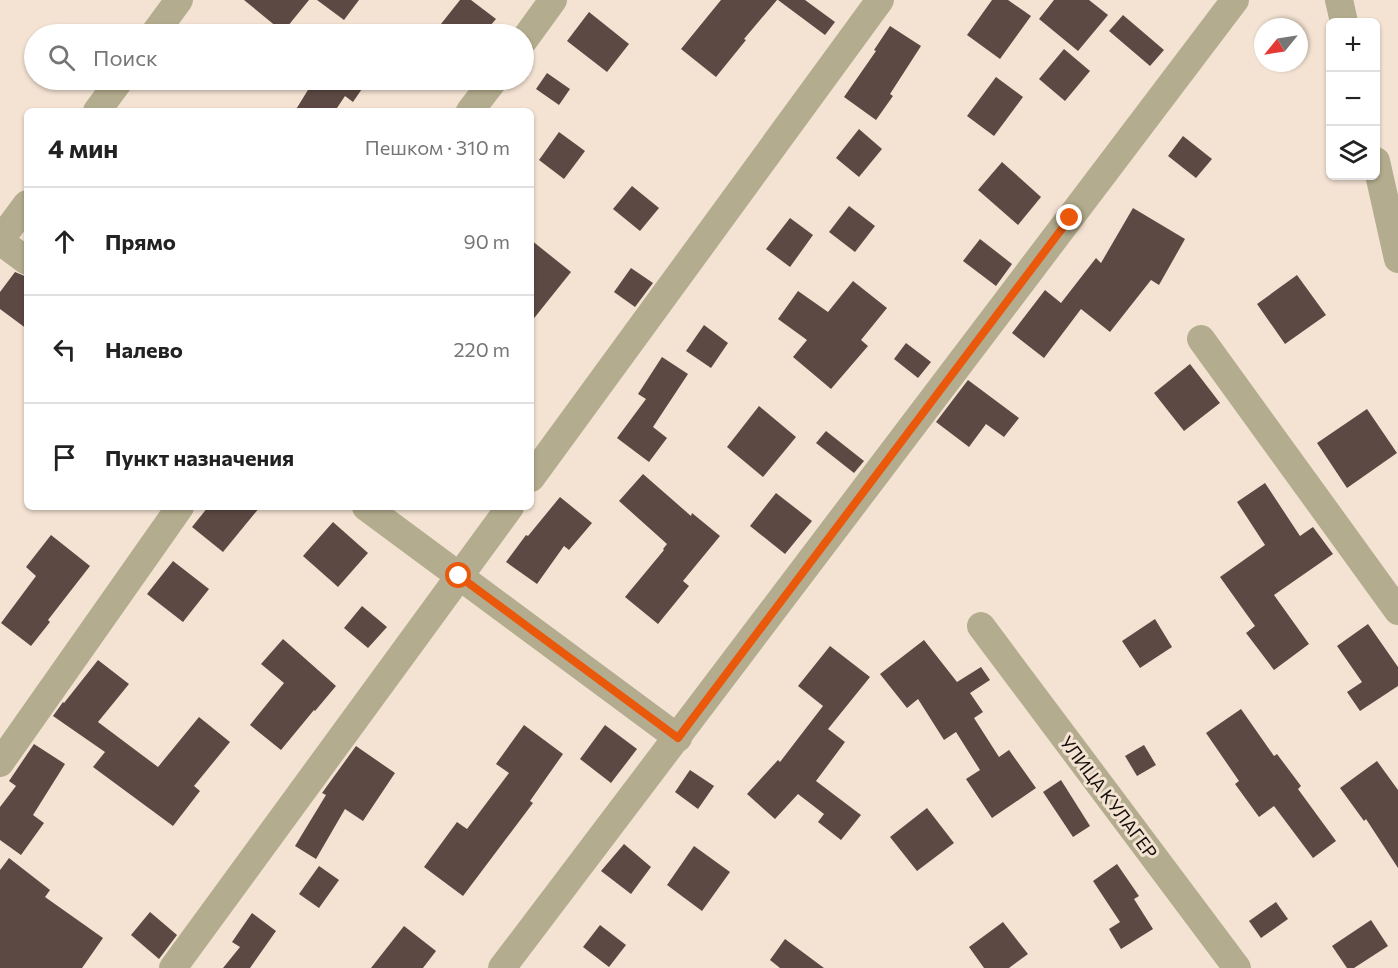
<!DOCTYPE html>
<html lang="ru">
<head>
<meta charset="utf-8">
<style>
	:root { --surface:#fff; --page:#f2f2f2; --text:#222; --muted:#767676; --line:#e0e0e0 }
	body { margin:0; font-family:Commissioner,sans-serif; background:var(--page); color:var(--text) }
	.controls { position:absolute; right:18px; top:18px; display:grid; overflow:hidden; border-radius:9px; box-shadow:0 2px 4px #0004 }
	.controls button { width:54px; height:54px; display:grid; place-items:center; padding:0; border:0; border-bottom:2px solid var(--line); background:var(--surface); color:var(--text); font:30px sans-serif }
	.compass { position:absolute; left:1254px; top:18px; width:54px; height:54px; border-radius:50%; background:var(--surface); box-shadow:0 2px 4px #0004; rotate:240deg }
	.stop { position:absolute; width:18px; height:18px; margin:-14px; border:4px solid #ea580c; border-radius:50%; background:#fff }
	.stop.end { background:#ea580c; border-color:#fff; box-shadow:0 2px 6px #0008 }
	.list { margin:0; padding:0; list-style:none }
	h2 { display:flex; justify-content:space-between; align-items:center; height:78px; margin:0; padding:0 24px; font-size:26px }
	h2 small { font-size:20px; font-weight:400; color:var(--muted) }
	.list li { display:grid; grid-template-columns:39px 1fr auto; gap:18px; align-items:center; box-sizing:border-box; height:108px; padding:0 24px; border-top:2px solid var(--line) }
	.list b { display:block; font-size:22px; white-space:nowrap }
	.list em { font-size:20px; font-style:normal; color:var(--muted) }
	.icon { flex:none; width:33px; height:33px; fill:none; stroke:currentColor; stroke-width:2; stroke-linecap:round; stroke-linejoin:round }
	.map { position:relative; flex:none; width:1398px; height:968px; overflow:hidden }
	.search { position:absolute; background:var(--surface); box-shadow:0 2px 4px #0004; left:24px; top:24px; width:510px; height:66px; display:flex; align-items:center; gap:15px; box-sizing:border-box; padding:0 21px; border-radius:33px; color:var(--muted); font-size:22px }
	.panel { position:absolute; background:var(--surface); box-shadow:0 2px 4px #0004; left:24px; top:108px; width:510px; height:402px; border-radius:9px }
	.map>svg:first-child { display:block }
	.building { fill:#5d4944 }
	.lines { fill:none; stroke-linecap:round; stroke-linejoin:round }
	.minor { stroke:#b3ac8e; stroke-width:28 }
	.route { stroke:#ea580c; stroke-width:8 }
	.labels { text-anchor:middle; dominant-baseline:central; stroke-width:6; stroke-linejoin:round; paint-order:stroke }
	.street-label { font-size:18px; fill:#16100b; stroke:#f4e3d3 }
</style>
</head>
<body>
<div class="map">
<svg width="1398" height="968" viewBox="0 0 1398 968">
	<rect width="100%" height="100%" fill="#f4e3d3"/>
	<g class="building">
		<polygon points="244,0 309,0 283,32"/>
		<polygon points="317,0 359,0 344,20"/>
		<polygon points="460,0 471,0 496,19 483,34 433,34"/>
		<polygon points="721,0 777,0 744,39 746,40 716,77 681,49"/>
		<polygon points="778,0 805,0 835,22 825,35"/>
		<polygon points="992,0 1008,0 1031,16 1000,59 967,35"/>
		<polygon points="1054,0 1089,0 1108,15 1078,51 1039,19"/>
		<polygon points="589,12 629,44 607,72 567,41"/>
		<polygon points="1123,15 1164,50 1150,66 1109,31"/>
		<polygon points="890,26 921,46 890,94 893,96 876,120 844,97 876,51 874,50"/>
		<polygon points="1064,49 1090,71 1065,101 1039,79"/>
		<polygon points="547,73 570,89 559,105 536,89"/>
		<polygon points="996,77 1023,97 994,136 967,116"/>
		<polygon points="321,80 368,80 353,102 345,96 335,111 295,111 311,85 317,89 322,80"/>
		<polygon points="859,129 882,149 859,177 836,158"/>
		<polygon points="559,132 585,151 564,179 539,160"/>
		<polygon points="1183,136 1212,159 1196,178 1168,156"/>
		<polygon points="1002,162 1041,197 1018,225 978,190"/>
		<polygon points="632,186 659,208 640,231 613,209"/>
		<polygon points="849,206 875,226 855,252 829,232"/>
		<polygon points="1133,208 1185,239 1159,285 1151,280 1110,332 1081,309 1044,358 1012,333 1045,290 1061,303 1096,258 1101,263"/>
		<polygon points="790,218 813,235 790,267 766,249"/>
		<polygon points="980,239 1012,264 996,286 963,261"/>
		<polygon points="531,240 571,272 531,322"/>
		<polygon points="631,268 653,283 635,307 614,292"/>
		<polygon points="15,272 27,277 27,329 0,309 0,292"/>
		<polygon points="1297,275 1326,315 1285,344 1257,304"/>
		<polygon points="853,281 887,308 861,340 868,346 831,389 793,357 807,340 778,319 798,291 828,312"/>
		<polygon points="704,325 728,343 711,368 686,351"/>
		<polygon points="906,343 931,362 918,378 894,359"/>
		<polygon points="662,357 688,374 653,427 667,438 649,462 617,438 646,399 638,394"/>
		<polygon points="1190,364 1220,403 1184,431 1154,393"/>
		<polygon points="968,380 1019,418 1004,437 986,424 969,447 936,422"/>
		<polygon points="759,406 796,437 763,477 727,447"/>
		<polygon points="1367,409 1397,453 1347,488 1317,443"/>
		<polygon points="826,431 864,461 854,473 816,443"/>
		<polygon points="643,474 691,516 692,513 720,536 683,581 689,586 658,624 625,597 664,550 663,549 667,544 619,501"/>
		<polygon points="1265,483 1300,536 1313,527 1333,554 1274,595 1309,644 1274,670 1246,633 1255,626 1220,577 1265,545 1237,502"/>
		<polygon points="776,493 812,521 785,554 750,526"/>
		<polygon points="560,497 592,523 569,550 564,546 537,584 506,562 526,535 528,536"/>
		<polygon points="208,507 260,507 223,552 192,527"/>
		<polygon points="333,522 368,553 338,587 303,556"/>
		<polygon points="51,535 90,566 48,620 50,622 31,646 1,623 36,576 26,567"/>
		<polygon points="173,561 209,589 183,622 147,594"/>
		<polygon points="362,606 387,627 368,648 344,628"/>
		<polygon points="1155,619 1172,647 1140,668 1122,641"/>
		<polygon points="1368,624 1398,667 1398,686 1360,711 1347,692 1362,682 1337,646"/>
		<polygon points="283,639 336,686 315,711 314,710 281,750 250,725 284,683 261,664"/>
		<polygon points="924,640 957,682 981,667 990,680 970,693 983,712 974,718 999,757 1009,750 1036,788 992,818 966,779 980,770 956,732 944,740 918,699 907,708 880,674"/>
		<polygon points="830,646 870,677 828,729 845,742 816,781 861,815 841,840 818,822 824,814 798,794 775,819 747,794 778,760 780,762 823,706 798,686"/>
		<polygon points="98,660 129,684 98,722 158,767 199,717 230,742 194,786 200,791 173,826 93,767 105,752 53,716 63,702 64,703"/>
		<polygon points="1241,709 1274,756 1277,754 1301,786 1298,789 1336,841 1313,858 1274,806 1259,817 1235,784 1239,781 1206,733"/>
		<polygon points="524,725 563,754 530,801 533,803 463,896 424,867 457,822 467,829 509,773 496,764"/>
		<polygon points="605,725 637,749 611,783 580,759"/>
		<polygon points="34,744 65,764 33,815 44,823 21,855 0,840 0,807 16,786 9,781"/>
		<polygon points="1144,745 1156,765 1137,776 1125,756"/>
		<polygon points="356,746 395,773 363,821 345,809 316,859 295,846 326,795 322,793"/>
		<polygon points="1377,761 1398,790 1398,868 1366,819 1364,821 1340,788"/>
		<polygon points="690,770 714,786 698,809 675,792"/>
		<polygon points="1061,780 1090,826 1073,837 1043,792"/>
		<polygon points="927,808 954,843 917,871 890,837"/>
		<polygon points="624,844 651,867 631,894 601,871"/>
		<polygon points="694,846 730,872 702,911 667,885"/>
		<polygon points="9,858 50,890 45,897 103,938 82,968 0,968 0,870"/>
		<polygon points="1117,864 1139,896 1134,899 1153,929 1121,949 1109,929 1120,922 1093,881"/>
		<polygon points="319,866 339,880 319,908 299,894"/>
		<polygon points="1276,902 1288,919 1261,938 1249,921"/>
		<polygon points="150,912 177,935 159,959 131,935"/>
		<polygon points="252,913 276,931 250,968 223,968 240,947 232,942"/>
		<polygon points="1371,920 1388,946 1354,968 1347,968 1332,946"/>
		<polygon points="1003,922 1028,954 1009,968 984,968 969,947"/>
		<polygon points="600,925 626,945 609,967 583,947"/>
		<polygon points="404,926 436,951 423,968 371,968"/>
		<polygon points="785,939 824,968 780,968 770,960"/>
	</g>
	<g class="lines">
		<g class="minor">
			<polyline points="1339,0 1344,22"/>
			<polyline points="154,34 179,0"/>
			<polyline points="524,40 553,0"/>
			<polyline points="97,111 120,80"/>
			<polyline points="470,111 494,80"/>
			<polyline points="1376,161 1398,259"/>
			<polyline points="0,240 27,204"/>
			<polyline points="0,241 27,261"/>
			<polyline points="1201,339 1398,611"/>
			<polyline points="531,478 880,0"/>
			<polyline points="366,507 678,738"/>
			<polyline points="981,626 1237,968"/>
			<polyline points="0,763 180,507"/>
			<polyline points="173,968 510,507"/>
			<polyline points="502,968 1235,0"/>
		</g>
	</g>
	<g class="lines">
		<polyline class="route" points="459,576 678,738 1070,218"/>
	</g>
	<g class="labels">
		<g class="street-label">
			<text transform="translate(1109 797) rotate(53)">УЛИЦА КУЛАГЕР</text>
		</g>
	</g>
</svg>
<div class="controls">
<button>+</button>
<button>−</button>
<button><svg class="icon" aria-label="layers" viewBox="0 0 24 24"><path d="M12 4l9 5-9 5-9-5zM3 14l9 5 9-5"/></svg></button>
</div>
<svg class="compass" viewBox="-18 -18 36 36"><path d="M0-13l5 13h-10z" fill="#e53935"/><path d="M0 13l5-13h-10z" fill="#767676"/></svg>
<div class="stop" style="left:459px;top:576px"></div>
<div class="stop end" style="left:1070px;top:218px"></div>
<div class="search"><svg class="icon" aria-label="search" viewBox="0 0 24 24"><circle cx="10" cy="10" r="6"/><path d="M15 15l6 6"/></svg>Поиск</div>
<section class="panel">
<h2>4 мин<small>Пешком · 310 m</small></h2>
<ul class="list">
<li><svg class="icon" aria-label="ahead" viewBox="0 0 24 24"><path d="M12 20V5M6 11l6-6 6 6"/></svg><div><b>Прямо</b></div><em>90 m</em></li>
<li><svg class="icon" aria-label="left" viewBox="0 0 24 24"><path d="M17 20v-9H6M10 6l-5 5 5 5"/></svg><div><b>Налево</b></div><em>220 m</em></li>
<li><svg class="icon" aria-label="arrive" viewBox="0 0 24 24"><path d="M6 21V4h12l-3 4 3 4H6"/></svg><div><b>Пункт назначения</b></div></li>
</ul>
</section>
</div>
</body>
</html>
